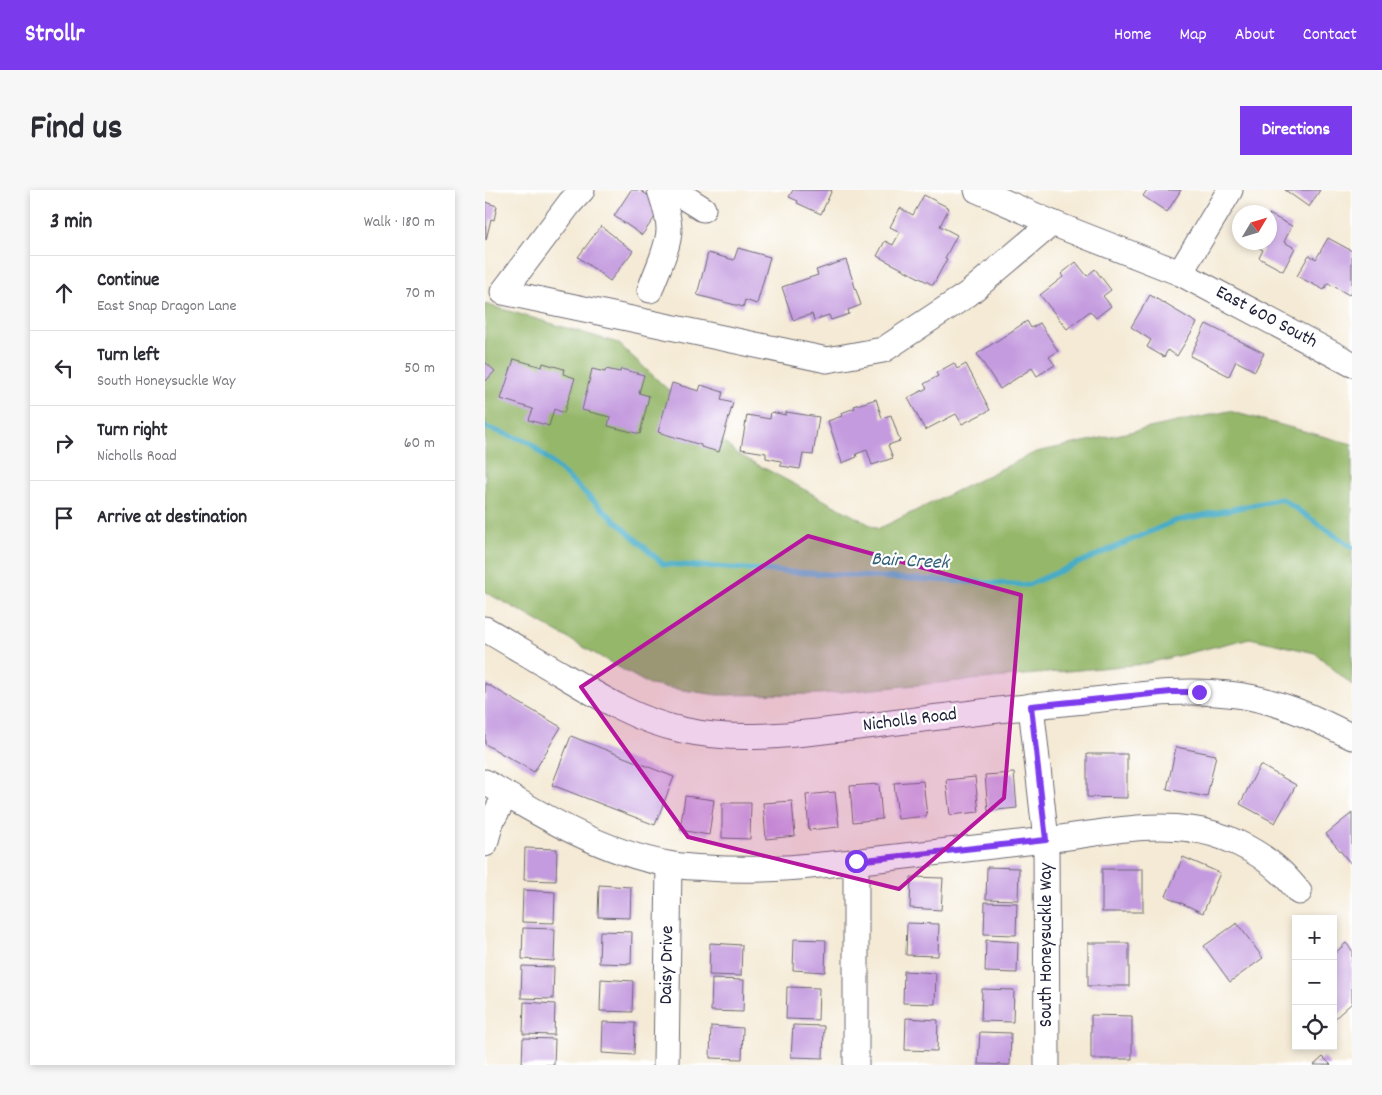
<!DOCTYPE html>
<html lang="en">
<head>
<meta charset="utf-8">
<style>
	:root { --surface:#fff; --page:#f7f7f7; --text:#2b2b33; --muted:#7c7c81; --line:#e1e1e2; --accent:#7c3aed }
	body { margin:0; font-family:Dekko,sans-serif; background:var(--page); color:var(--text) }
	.controls { position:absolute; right:15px; bottom:15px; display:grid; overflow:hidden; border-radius:0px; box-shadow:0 2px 8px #0003 }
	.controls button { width:45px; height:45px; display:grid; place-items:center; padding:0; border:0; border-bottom:1px solid var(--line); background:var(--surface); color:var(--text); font:25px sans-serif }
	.compass { position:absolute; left:747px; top:15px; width:45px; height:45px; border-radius:50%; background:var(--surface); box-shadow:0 2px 8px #0003; rotate:52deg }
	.stop { position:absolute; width:15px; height:15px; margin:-11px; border:4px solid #7c3aed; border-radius:50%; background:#fff }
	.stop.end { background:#7c3aed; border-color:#fff; box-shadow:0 1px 5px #0008 }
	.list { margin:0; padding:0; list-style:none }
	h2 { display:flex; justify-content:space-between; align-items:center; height:65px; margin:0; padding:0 20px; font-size:21px }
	h2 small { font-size:16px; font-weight:400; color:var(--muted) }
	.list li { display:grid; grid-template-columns:32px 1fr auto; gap:15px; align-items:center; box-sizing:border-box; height:75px; padding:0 20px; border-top:1px solid var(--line) }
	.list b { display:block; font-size:19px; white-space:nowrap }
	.list p { margin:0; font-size:16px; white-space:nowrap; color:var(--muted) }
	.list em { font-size:16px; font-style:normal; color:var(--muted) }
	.icon { flex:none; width:28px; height:28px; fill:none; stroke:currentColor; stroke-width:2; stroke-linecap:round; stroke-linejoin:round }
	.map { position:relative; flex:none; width:867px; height:875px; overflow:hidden; border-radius:0px }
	header { display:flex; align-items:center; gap:30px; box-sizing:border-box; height:70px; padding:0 25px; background:var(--accent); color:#fff }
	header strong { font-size:24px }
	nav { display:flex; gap:28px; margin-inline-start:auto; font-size:18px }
	.intro { display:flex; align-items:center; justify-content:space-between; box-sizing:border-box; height:120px; padding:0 30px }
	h1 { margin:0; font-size:35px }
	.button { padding:12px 22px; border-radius:0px; background:var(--accent); color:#fff; font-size:18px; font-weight:700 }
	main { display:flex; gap:30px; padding:0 30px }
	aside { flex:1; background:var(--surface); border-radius:0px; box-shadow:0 2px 8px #0003 }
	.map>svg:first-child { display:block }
	.forest { fill:#95b76b; stroke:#5c6c53 }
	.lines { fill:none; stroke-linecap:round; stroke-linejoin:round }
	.stream { stroke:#46acc5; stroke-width:5.5 }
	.building { fill:#c49bdf }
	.minor-casing { stroke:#6c6871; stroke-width:27 }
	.minor { stroke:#fff; stroke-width:25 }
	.route { stroke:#7c3aed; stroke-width:6 }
	.marked { fill:#b5179e; fill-opacity:0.2; stroke:#b5179e; stroke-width:4; stroke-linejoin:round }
	.labels { text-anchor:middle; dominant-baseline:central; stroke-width:4.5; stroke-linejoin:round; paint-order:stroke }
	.street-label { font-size:19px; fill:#22223b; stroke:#fff }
	.water-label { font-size:20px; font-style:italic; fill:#326079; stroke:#fff }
</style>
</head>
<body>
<header>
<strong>Strollr</strong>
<nav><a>Home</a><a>Map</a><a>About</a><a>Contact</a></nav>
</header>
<div class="intro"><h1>Find us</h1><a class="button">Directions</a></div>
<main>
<aside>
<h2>3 min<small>Walk · 180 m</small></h2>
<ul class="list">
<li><svg class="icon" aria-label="ahead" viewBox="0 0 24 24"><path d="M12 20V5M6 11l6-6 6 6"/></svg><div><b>Continue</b><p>East Snap Dragon Lane</p></div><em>70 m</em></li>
<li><svg class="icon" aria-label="left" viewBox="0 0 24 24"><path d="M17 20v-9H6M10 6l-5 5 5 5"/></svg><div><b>Turn left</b><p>South Honeysuckle Way</p></div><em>50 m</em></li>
<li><svg class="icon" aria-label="right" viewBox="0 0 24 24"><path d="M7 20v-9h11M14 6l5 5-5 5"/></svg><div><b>Turn right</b><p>Nicholls Road</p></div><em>60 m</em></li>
<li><svg class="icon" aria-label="arrive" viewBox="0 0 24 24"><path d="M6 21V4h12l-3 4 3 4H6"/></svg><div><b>Arrive at destination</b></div></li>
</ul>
</aside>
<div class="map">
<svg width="867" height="875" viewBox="0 0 867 875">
	<rect width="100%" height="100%" fill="#fff"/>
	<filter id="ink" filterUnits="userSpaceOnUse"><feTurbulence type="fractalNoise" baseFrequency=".02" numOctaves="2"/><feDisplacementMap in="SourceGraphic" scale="10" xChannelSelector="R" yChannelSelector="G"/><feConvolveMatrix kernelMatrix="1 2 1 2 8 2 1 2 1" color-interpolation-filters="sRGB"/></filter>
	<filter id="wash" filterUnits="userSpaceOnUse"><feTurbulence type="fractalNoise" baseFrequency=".0096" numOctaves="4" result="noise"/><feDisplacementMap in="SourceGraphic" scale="20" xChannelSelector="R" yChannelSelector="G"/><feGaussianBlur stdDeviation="1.12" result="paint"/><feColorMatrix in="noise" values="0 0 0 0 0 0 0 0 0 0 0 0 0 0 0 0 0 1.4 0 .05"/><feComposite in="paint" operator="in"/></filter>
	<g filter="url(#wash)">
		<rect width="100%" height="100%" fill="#f4ead5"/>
		<polygon class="forest" points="0,114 133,153 251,263 393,339 551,262 744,221 867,254 867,495 830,463 765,448 659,474 334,504 232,505 165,495 30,418 0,402"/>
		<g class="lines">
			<polyline class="stream" points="0,237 44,252 178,374 372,386 543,395 690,331 797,309 867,357"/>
		</g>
		<g id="blocks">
			<g class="building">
				<polygon points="146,0 155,0 178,16 157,45 129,26"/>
				<polygon points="308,0 347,0 336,24 312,13 313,11 304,7"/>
				<polygon points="662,0 696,0 682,22 658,6"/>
				<polygon points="800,0 835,0 824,17"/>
				<polygon points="439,5 464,18 455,36 472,45 460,68 462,69 448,95 392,66 400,51 408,55 415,42 405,37 415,18 428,25"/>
				<polygon points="0,12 12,16 9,30 6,29 1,50"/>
				<polygon points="784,24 807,36 799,52 810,58 798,81 774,68 778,60 763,52 784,52"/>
				<polygon points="116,36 148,61 125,91 93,67"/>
				<polygon points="843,48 867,61 867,101 864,105 843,93 839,100 812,86 824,65 831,69"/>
				<polygon points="253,58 285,67 272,114 260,110 258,117 212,105 223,63 249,70"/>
				<polygon points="361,70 376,115 363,120 364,124 346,130 344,125 329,130 327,124 308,130 297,97 333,85 331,80"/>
				<polygon points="591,72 602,86 610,79 626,100 618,106 626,116 611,128 605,121 582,139 555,105 578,87 576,84"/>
				<polygon points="665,105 712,133 692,166 683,160 679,167 662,157 666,150 646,137"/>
				<polygon points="542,131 546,138 555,133 573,161 564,167 570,175 552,186 547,178 515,199 492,164"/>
				<polygon points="721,134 779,163 770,181 751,171 744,186 705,166"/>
				<polygon points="29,169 57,177 58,173 79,179 78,184 90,188 79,223 69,219 64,236 44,230 48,219 16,209"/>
				<polygon points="0,172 10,181 0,192"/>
				<polygon points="469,173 472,179 481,174 505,220 477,234 471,224 440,240 423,208 442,198 439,194 453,186 451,183"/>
				<polygon points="107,179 120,182 121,179 135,182 136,179 159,185 154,203 164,206 155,244 123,236 125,227 97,220"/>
				<polygon points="187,193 214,201 216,195 238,202 236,210 248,213 234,262 216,257 216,255 173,242"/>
				<polygon points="391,209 397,228 406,225 415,251 403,255 408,268 387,275 382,260 371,264 372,267 357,273 343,231 357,226 356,223 370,218 369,216"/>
				<polygon points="286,222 301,225 301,222 334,227 328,265 318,264 315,279 296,276 296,271 281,268 281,263 256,259 262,225 285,229"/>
				<polygon points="0,493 76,537 49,582 0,554"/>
				<polygon points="86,546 189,587 170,635 67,595"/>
				<polygon points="691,557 731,565 722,607 682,599"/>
				<polygon points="602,564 642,564 642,608 602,607"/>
				<polygon points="775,575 811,595 790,633 755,614"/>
				<polygon points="529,583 532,618 503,621 500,585"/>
				<polygon points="490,587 494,622 465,625 461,590"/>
				<polygon points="438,591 442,626 413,629 409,593"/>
				<polygon points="394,594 397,629 368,632 365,596"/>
				<polygon points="350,602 354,637 324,640 321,605"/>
				<polygon points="200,606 229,610 224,645 195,640"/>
				<polygon points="307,611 310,646 281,649 278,613"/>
				<polygon points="237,613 266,613 265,649 237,648"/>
				<polygon points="867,623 867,675 841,644"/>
				<polygon points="40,658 72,659 71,691 39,690"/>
				<polygon points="698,667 735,683 718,723 681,706"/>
				<polygon points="502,677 534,678 533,710 501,709"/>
				<rect x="617" y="679" width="41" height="43"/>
				<polygon points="426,687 458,688 456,720 425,718"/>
				<polygon points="114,695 146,697 145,728 113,727"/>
				<polygon points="38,700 70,702 69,733 37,732"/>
				<polygon points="500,712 532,713 531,745 499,744"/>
				<polygon points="422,733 454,734 453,766 421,765"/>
				<polygon points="752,733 778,768 745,792 719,756"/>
				<polygon points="38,738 70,739 69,771 37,769"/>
				<polygon points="115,741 147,742 146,774 114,773"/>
				<polygon points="309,749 341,750 340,782 308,780"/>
				<polygon points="501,750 533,752 532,783 500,782"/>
				<polygon points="225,753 257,755 256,786 224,785"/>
				<rect x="603" y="753" width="41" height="43"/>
				<polygon points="861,753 867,760 867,813 848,830 848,765"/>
				<polygon points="37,776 69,777 68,809 36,808"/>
				<polygon points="419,781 451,783 450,814 418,813"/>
				<polygon points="116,789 148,791 147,822 115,821"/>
				<polygon points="227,789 259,790 258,822 226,821"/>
				<polygon points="302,797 334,798 333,830 301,829"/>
				<polygon points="497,799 529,800 528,832 496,831"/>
				<polygon points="39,812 70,814 69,845 38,844"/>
				<polygon points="606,825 647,826 647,869 606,869"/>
				<polygon points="421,828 453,830 452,861 420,860"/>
				<polygon points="118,832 150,833 149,865 117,863"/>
				<polygon points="308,835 339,836 338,868 306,867"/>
				<polygon points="226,836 258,838 257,869 225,868"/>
				<polygon points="495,842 526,843 525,875 493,874"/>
				<polygon points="38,848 70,849 69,875 37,875"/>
				<polygon points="838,867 846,875 829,875"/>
			</g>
		</g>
	</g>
	<g filter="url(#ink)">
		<use href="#blocks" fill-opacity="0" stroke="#6c6871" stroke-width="1"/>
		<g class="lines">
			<g class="minor-casing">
				<g id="minor">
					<polyline points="97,0 85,13 18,102 342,170 398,160 483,104 567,33"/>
					<polyline points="188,0 218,19"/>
					<polyline points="492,0 567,33 695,83 867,174"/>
					<polyline points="695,83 745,0"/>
					<path d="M165,100C171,82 184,58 184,39C184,26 179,13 175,0"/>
					<path d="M0,439C26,454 52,470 78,485C116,508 154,531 197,540C256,553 314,544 373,537C448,528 523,518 599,511C647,506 695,498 743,504C788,508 828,527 867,547"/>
					<polyline points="546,516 561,650 562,875"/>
					<path d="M0,592C57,626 117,662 183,674C196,677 209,677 222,678C278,682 329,676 385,670C443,663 502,657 560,650C608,645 657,632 705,639C738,643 773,660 797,683C803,689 809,696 814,702"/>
					<polyline points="0,654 6,632 21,605"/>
					<polyline points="371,671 371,875"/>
					<polyline points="181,875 184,675"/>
				</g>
			</g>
			<use href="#minor" class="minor"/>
		</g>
	</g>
	<g class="lines" filter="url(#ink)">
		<polyline class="route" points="371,671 561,650 546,516 686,502 714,502"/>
	</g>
	<path class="marked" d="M323,346L536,405L519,608L414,699L203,647L96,497Z"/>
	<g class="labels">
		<g class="street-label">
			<text transform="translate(781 128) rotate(28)">East 600 South</text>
			<text transform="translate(425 531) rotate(-7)">Nicholls Road</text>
			<text transform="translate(562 755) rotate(-90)">South Honeysuckle Way</text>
			<text transform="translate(183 775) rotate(-89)">Daisy Drive</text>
		</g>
		<g class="water-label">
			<text transform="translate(425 372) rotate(3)">Bair Creek</text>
		</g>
	</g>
</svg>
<div class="controls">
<button>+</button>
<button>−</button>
<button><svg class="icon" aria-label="locate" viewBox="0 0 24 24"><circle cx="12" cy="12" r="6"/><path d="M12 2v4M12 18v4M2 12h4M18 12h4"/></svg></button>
</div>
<svg class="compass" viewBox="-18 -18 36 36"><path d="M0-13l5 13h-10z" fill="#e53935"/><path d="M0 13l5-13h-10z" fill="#7c7c81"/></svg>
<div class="stop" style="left:371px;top:671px"></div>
<div class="stop end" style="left:714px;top:502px"></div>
</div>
</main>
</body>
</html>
